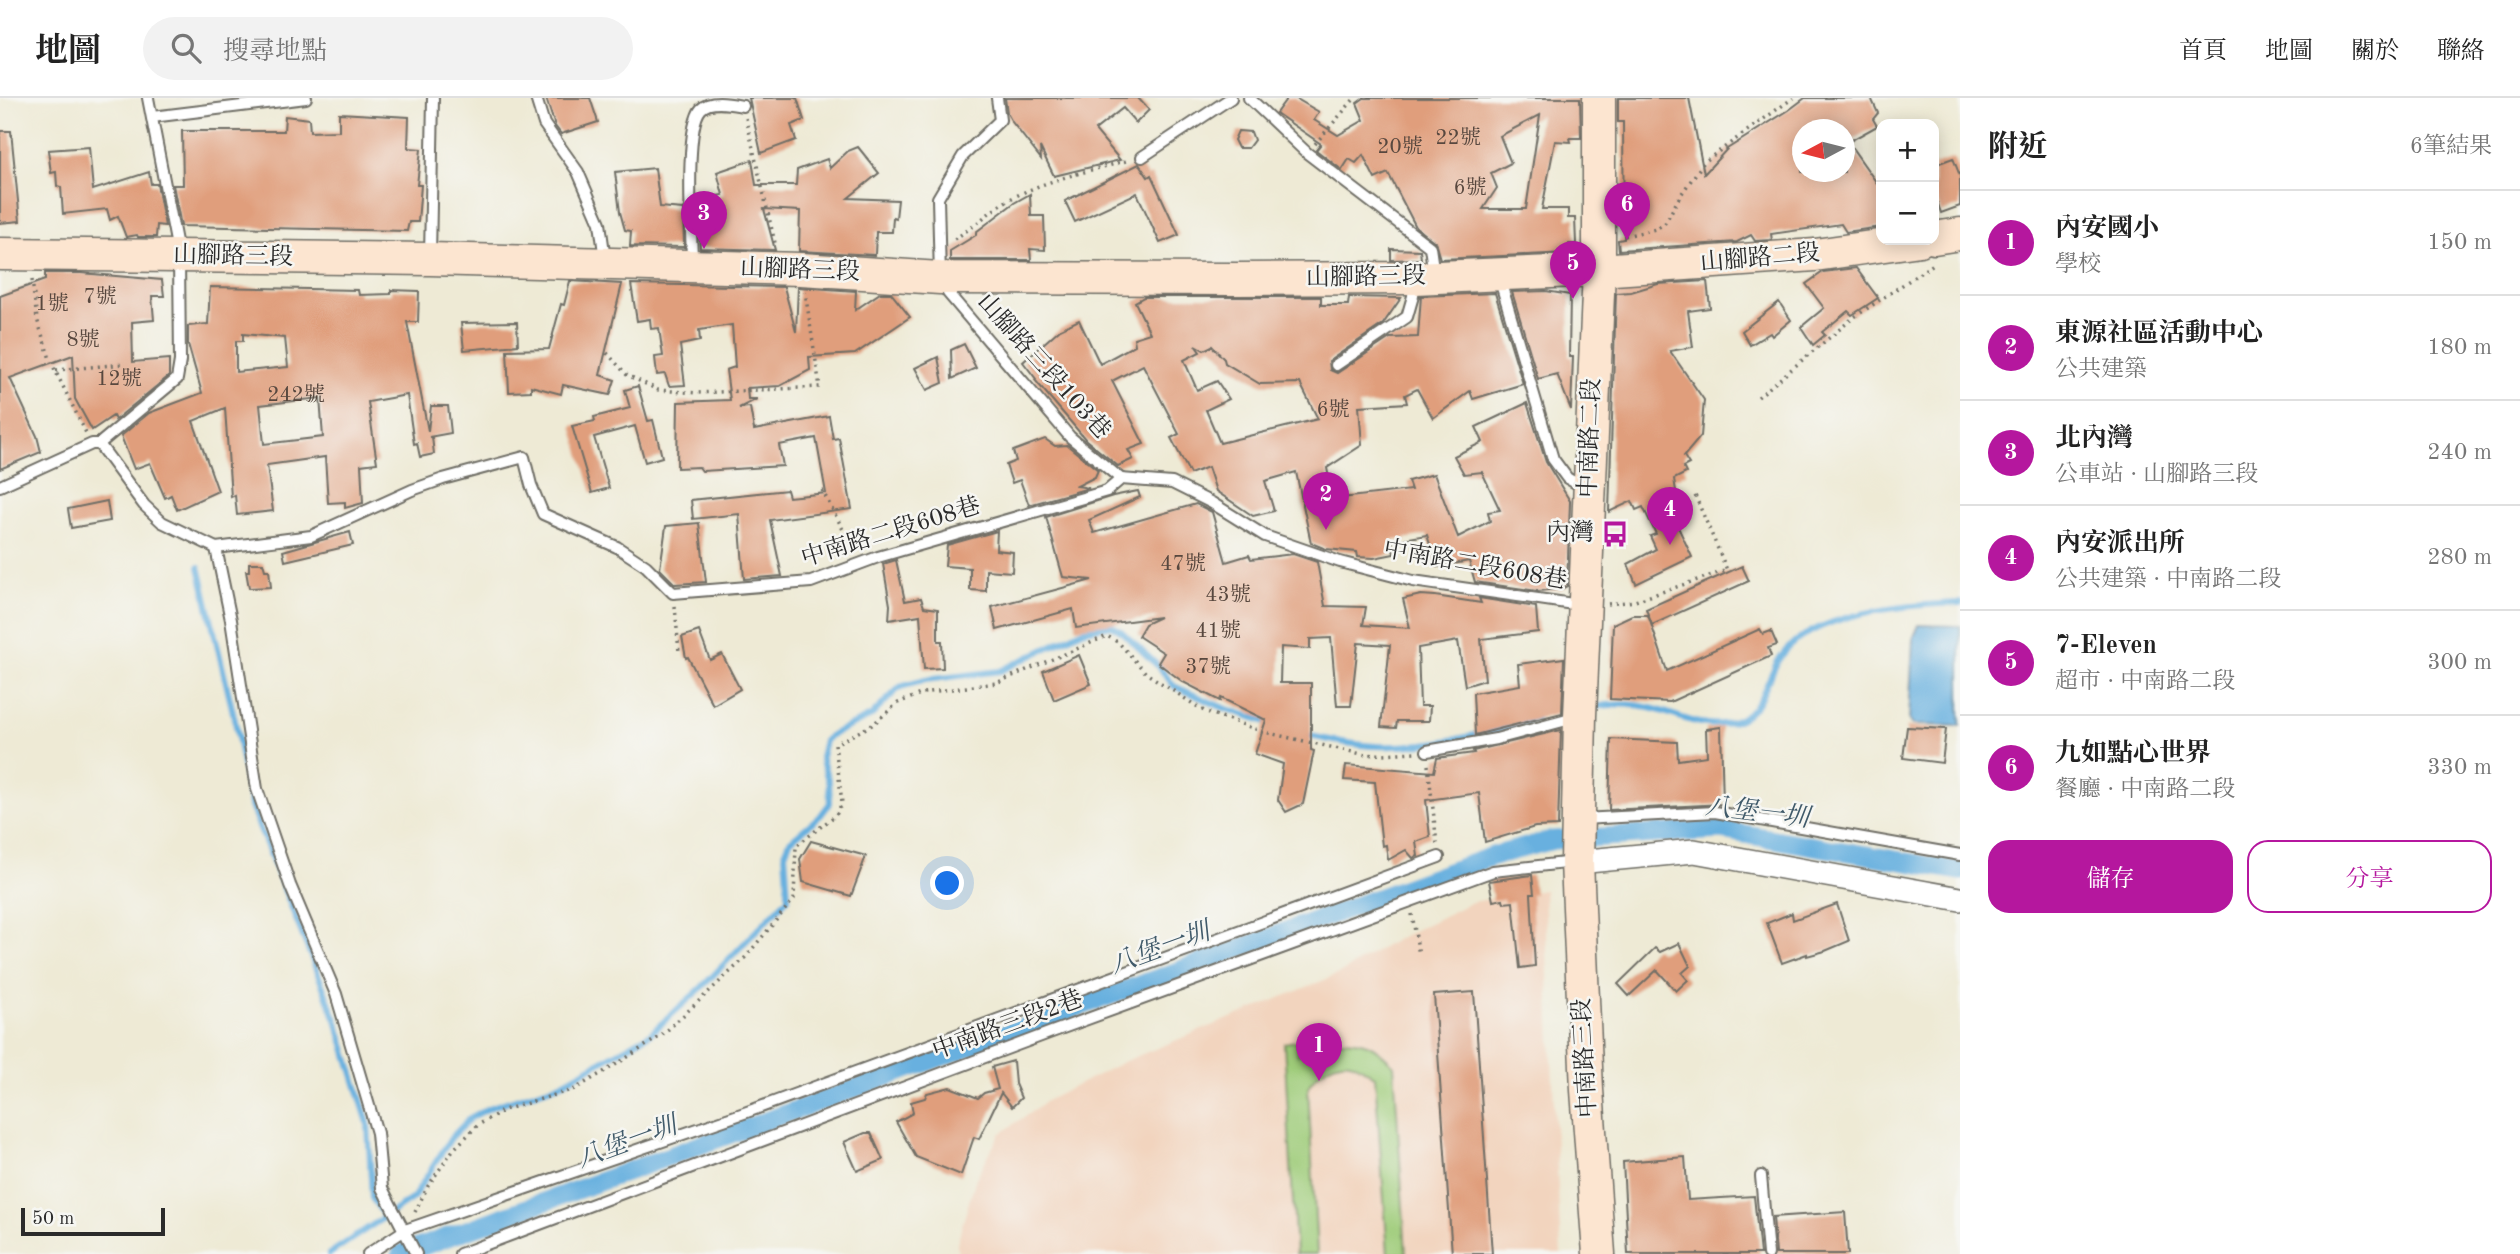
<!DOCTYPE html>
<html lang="zh-TW">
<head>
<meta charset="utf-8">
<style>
	:root { --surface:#fff; --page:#f2f2f2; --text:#222; --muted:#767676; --line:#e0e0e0; --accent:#b5179e }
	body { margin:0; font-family:"Old Standard TT","Noto Serif TC",serif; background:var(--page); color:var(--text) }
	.controls { position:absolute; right:21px; top:21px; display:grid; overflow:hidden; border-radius:14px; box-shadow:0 4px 18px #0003 }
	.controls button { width:63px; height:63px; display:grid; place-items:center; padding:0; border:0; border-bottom:2px solid var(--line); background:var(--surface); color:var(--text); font:35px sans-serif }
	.compass { position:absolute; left:1792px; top:21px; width:63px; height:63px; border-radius:50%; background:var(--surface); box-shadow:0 4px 18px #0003; rotate:263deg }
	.scale { position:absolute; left:21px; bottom:18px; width:144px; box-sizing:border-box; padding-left:7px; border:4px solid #2b2b2b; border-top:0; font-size:19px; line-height:24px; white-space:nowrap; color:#2b2b2b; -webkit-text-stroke:5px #f6f6f2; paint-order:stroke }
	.you { position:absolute; left:948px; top:786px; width:24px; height:24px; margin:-18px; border:5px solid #fff; border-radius:50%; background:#1a73e8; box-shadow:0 0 0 10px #1a73e833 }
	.badge { display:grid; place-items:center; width:46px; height:46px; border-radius:50%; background:var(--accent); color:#fff; font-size:23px; font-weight:700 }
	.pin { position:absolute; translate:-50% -58px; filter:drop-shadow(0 2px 4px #0008) }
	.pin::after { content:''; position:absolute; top:37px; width:24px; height:21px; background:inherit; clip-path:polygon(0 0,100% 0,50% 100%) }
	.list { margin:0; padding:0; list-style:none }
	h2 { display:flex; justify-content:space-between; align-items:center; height:91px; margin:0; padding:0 28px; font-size:30px }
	h2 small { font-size:23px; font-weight:400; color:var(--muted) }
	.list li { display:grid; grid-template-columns:46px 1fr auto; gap:21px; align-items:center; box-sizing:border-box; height:105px; padding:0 28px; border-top:2px solid var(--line) }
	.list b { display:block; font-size:26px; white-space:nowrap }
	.list p { margin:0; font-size:23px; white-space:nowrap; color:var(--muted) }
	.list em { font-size:23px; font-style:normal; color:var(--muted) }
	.actions { display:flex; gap:14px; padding:21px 28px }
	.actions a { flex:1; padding:16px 0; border:2px solid var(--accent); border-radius:21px; text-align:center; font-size:24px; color:var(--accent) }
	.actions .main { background:var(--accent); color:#fff }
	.icon { flex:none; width:38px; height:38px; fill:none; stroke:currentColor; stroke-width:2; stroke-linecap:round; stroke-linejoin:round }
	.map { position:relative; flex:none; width:1960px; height:1156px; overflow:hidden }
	header { display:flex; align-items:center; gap:42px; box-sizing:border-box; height:98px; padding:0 35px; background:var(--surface); border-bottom:2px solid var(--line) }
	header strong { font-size:33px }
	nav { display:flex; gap:38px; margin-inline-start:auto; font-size:24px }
	.search { width:490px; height:63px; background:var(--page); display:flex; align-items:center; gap:18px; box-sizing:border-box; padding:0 24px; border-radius:38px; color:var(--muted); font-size:26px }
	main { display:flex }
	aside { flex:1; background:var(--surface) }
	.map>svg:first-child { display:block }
	.built { fill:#f2d4be }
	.green { fill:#9fcc79; stroke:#657c52; stroke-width:2 }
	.water { fill:#68b0df; stroke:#4a6e85; stroke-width:2 }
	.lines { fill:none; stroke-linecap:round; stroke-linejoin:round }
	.stream { stroke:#68b0df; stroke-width:6 }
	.canal { stroke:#68b0df; stroke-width:19 }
	.building { fill:#e09e7b; fill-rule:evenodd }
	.lane-casing { stroke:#6f6e66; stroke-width:14 }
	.street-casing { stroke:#6f6e66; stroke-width:26 }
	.secondary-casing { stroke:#6f6e66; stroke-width:35 }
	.path { stroke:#6f6e66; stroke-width:3.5; stroke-dasharray:2 5; stroke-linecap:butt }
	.lane { stroke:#fff; stroke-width:10 }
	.street { stroke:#fff; stroke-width:23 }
	.secondary { stroke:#fce5d0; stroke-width:32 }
	.labels { text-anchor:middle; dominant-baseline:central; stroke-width:5; stroke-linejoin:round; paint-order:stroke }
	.number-label { font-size:21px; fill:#58483f }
	.street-label { font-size:24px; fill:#2b2b2b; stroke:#f6f6f2 }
	.poi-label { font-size:24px; fill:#2b2b2b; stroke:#f6f6f2; text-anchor:end }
	.water-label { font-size:26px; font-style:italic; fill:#405a6a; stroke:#f6f6f2 }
</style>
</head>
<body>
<header>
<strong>地圖</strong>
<div class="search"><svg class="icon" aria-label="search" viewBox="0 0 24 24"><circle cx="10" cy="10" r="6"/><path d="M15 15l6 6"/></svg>搜尋地點</div>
<nav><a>首頁</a><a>地圖</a><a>關於</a><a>聯絡</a></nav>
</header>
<main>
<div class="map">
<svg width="1960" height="1156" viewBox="0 0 1960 1156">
	<rect width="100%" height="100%" fill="#f6f6f2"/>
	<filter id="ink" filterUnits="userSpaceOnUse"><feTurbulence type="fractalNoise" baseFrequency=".0143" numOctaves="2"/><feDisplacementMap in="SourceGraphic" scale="14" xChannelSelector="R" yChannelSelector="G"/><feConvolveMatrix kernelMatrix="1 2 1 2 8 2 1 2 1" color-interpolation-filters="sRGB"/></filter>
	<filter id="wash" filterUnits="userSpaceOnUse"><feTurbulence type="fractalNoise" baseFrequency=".00686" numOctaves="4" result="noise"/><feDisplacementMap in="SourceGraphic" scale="28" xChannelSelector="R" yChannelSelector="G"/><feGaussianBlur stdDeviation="1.57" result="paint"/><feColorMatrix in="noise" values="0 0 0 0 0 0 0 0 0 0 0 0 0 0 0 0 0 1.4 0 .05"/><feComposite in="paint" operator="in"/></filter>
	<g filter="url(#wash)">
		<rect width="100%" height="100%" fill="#eeead5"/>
		<polygon class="built" points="1544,792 1561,1156 958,1156 957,1145 976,1080 1000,1036 1048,1002 1123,964 1339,876 1397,841 1472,804"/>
		<path class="green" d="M1338,942C1367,942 1374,947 1394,967L1406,1156H1388L1375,978C1368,974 1358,966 1350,964C1333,961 1315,976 1308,989L1317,1156H1296L1284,945L1296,943L1298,957L1321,944Z"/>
		<polygon class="water" points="1919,527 1960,528 1960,628 1913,627 1909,622 1913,541"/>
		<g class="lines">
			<g class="stream">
				<polyline points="199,469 235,623 251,708 337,924 368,1025 372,1100 385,1119"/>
				<path d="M1588,610C1605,607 1624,605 1641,608C1673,613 1702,635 1735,623C1764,612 1765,582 1780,560C1812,513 1908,507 1960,505"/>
				<path d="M1306,637C1328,642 1353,647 1376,648C1430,650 1485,636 1536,621"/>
				<polyline points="329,1156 413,1100 451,1040 470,1020 491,1009 561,986 650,936 700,891 788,800 785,755 790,743 821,717 830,705 829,685 821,659 825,642 833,636 871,618 900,589 925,582 1000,573 1084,532 1111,527 1121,533 1158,568 1174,588 1224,610 1272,626"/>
			</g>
			<polyline class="canal" points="401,1156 1493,758 1553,742 1721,732 1960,773"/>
		</g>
		<g id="blocks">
			<g class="building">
				<polygon points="546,0 590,0 598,24 561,36 555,28"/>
				<polygon points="749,0 797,0 804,22 791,27 796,42 761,55"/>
				<polygon points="1005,0 1138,0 1149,12 1136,25 1123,10 1095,32 1120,62 1054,78 1040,49 1041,61 1012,24 1007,15"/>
				<path d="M1287,0H1295L1319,14L1314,22L1338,37L1364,22L1357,5L1364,0H1580L1581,40H1570L1571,44L1555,43L1542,111H1568V120H1575L1576,146H1569L1568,155L1440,161L1435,144L1416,129L1388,75L1375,81L1363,57L1356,65L1349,61L1342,72L1316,52L1321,46L1276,15ZM1540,17L1526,111H1483L1497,90L1491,75L1511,65L1500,38Z"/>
				<path d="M1618,0H1689L1704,76L1727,51L1789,12L1805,0H1871L1878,15L1873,21L1877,28L1848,44L1881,91V129L1846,134L1841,126L1771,136L1772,142L1755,143L1751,137L1737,144L1619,152L1618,142L1624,141L1623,24H1618ZM1802,32H1844V74H1802Z"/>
				<polygon points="339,15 409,19 408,50 421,51 417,87 421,87 418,124 409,124 407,133 181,128 173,87 183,87 182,33 284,33 285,18 309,21 310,34 339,33"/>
				<polygon points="0,33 11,33 20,123 0,125"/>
				<polygon points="1238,33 1251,34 1254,42 1248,50 1238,50 1234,42"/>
				<polygon points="89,49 93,92 149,74 151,86 157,86 165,128 157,127 156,139 138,139 137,137 126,139 118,118 110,122 107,111 63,116 61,89 57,88 56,74 51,75 48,52"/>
				<polygon points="858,49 879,75 848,100 898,102 896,120 893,119 892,134 876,134 875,157 799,153 800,113 764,111 775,152 700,150 698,107 717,106 716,98 723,97 717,74 752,62 756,87 796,87 797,72 827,61 830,70 848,53"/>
				<polygon points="1953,60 1960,78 1960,108 1941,115 1934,94 1934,67"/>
				<polygon points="1139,66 1148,79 1151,77 1179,137 1160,145 1137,95 1075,124 1065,103"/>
				<polygon points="655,70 660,109 683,111 684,149 630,148 631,133 625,132 620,114 615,74"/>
				<polygon points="1030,96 1031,118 1044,118 1045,152 1030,151 1031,162 950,162 950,153 976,137 976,134 1014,105"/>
				<polygon points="1391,151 1420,152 1421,161 1391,162"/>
				<polygon points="1856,170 1878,200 1852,217 1848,213 1822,234 1825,237 1813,247 1801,229 1824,210 1806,186 1823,174"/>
				<polygon points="45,175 81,175 162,182 164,198 152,198 154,222 132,224 133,264 169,261 169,278 115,322 113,318 92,332 75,301 73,257 10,280 37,338 41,354 0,371 0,198 45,182"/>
				<polygon points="570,183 622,186 600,277 615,282 610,297 563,287 561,296 531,288 531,293 509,294 507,252 549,251 561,206 564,207"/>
				<polygon points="1707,183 1710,210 1688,213 1693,249 1670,253 1704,302 1701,338 1684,358 1689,366 1683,369 1686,375 1674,381 1676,393 1664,399 1692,459 1636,486 1628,466 1656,451 1650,438 1656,436 1643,409 1636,412 1632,403 1609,414 1616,195 1631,194 1658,186"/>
				<polygon points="631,186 784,189 796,234 798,189 856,193 855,212 880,195 891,195 910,219 855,256 809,259 810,272 780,288 747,290 748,301 757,301 739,310 750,309 754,332 829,318 833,341 839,340 852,411 770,422 782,478 744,481 739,416 693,421 691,402 787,392 789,399 826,395 816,340 779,347 783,368 702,373 699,369 677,370 678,304 730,302 726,272 735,269 732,227 699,232 700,243 680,247 685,287 669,288 665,276 657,277 655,259 663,258 659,230 651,231 650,221 637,223"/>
				<path d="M210,189L358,192L359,197L391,196V192L419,193L418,224H407L428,333L431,308H448L451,335L429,339H432L434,356L420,359L417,345L414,346L407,297L368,304L377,365L361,367L363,405L345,410V404L328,405L325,359L267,367L273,413L237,417L235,397L231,399L225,310L193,323L218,393L177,412L171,397L165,400L150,365L134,371L121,338L149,315L202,295L188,246V228L208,226ZM243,236L285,240L288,269L236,274V243H243ZM320,300L323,339L264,346L260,307Z"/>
				<polygon points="1546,193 1570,197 1569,259 1573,259 1571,312 1557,276 1538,281 1512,194"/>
				<path d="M1495,195L1523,286L1473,301L1470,293L1433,320L1417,291L1405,297L1407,305L1359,308L1362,347L1327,370L1333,401L1411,392L1408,383L1434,376L1458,439L1490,423L1488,414L1500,412L1482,374L1464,376L1454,358L1483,344L1476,329L1527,305L1546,364L1570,403L1567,488L1561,491L1537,493L1475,484L1469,463L1437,469L1427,437L1392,443L1394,456L1374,460L1358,459L1357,454L1326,451L1311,445L1296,374L1265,383L1274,413L1253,418L1216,393L1208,369L1190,376L1171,340L1179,336L1143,267L1112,283L1144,346L1128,352L1133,361L1118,368L1086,342L1035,282L1036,281L1023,264L1060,231L1079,222L1100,266L1135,247L1134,240L1150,235L1135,204L1144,199H1321V207H1348L1349,199L1401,200L1383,226L1329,263L1330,272L1337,275L1390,240L1418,239L1421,198ZM1195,247L1204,252L1212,248L1224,261L1225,265L1260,286L1300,285L1318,321L1220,345L1206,312L1229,301L1217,283L1197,292L1184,262L1200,254Z"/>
				<polygon points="1779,204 1791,222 1772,238 1770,235 1750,247 1742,233"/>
				<polygon points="517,224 518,247 464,252 461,225"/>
				<polygon points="964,246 976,270 952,281 951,252"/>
				<polygon points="938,259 943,285 927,292 915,270"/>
				<polygon points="638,288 648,323 653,322 662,359 645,364 635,328 594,339 609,390 592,395 572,328 595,323 594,319 630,310 625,292"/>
				<polygon points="1045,341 1055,348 1067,347 1098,372 1095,379 1077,388 1089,390 1029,407 1020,382 1012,385 1006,367 1016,363 1013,353"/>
				<polygon points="1138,393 1140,399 1089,422 1094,435 1196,406 1212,414 1226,464 1249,457 1251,461 1293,456 1317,464 1325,508 1366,509 1363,527 1410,530 1403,501 1421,497 1435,498 1481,505 1479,500 1536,509 1538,534 1481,541 1485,582 1465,588 1458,543 1418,550 1420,608 1430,608 1429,623 1397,623 1396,630 1381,629 1390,547 1358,545 1351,608 1337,608 1331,540 1310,541 1310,551 1281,549 1280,585 1311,585 1311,652 1314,653 1303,706 1286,714 1278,702 1283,666 1255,656 1266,622 1221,600 1220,603 1183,584 1158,565 1164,555 1138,538 1145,526 1160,519 1076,530 1073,511 997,532 992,509 1092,482 1063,479 1046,419 1113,398"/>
				<polygon points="107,403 110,423 71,430 68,411"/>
				<polygon points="699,425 706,484 675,486 660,471 666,428"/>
				<polygon points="997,433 996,452 1013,454 1012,474 986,472 986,493 970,492 970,470 945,468 947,447"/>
				<polygon points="350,434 353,447 285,463 283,453"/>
				<polygon points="896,462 905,503 921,500 924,509 938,511 938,543 942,543 943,570 924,571 920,517 889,522 890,507 883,466"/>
				<polygon points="249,465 263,465 265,472 269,472 271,489 249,490 246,473 249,473"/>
				<polygon points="1742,468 1749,483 1652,527 1646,511"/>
				<polygon points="1632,517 1648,517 1667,573 1760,531 1763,536 1771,533 1777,547 1768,550 1771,558 1670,604 1610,601 1613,526"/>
				<polygon points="699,533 710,562 722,556 740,591 713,607 688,559 686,560 682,539"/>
				<polygon points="1079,557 1091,586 1054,602 1043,573"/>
				<polygon points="1564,560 1562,615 1475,637 1473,595 1520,587 1518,566"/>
				<polygon points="1721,629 1723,706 1609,712 1611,641 1677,644 1678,662 1707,658 1706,631"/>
				<polygon points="1907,629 1946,631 1942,665 1903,660"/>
				<polygon points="1561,632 1558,728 1535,729 1485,744 1479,695 1426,702 1430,739 1416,744 1418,758 1413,760 1406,752 1388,762 1386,747 1382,748 1375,684 1344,682 1346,667 1434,674 1437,660 1474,655 1473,653"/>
				<polygon points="811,743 866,758 851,798 803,784 800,761"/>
				<polygon points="1532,777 1534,796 1531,796 1535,868 1520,870 1513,804 1504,805 1503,801 1493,803 1489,783"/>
				<polygon points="1837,806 1849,843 1825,853 1807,858 1807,856 1782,865 1767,825 1792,815 1793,822"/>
				<polygon points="1679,845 1690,868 1682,875 1688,882 1676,893 1657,872 1629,898 1618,886 1655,850 1660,854"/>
				<polygon points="1474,894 1492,1156 1452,1156 1434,897"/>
				<polygon points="1013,963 1015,986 1021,1000 1012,1009 1001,995 979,1041 974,1039 961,1077 916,1059 896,1024 913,1015 911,1004 925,1000 927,995 950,989 978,1000 984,995 998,991 992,969"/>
				<polygon points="865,1035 871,1035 883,1062 857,1073 844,1044"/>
				<polygon points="1685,1059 1688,1102 1754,1098 1760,1156 1628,1156 1623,1064"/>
				<polygon points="1845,1114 1848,1156 1776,1156 1773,1119"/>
			</g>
		</g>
	</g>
	<g filter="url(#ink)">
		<use href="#blocks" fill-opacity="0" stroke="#6f6e66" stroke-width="2"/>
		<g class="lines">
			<g class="lane-casing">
				<g id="lane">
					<polyline points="536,0 544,26 578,74 600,125 605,162"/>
					<polyline points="997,0 1000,22 963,58 938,100 940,180 948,195 1070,339 1121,381"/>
					<polyline points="1249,0 1307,55 1430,149 1434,177"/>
					<polyline points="152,19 306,0"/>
					<polyline points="1142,59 1231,0"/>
					<polyline points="430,158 433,0"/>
					<path d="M692,166C692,137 684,30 701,11C710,1 732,6 743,8"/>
					<polyline points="1499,179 1553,361 1567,380 1586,391"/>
					<polyline points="1336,267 1407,219 1413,198 1414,182"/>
					<polyline points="99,346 144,407 162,424 216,450"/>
					<polyline points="0,388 92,346 99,346 177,281 180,263 179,159 148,0"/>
					<polyline points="216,450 311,438 412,392 443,381 524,359 531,387 543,416 617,449 646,468 673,495 811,484 878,459 1107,393 1121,381 1172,385 1212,405 1265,438 1340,464 1413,483 1580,507"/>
					<polyline points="216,450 231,522 257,691 290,787 336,896 377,1035 382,1090 416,1156"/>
					<polyline points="1427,653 1496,641 1578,619"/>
					<polyline points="1582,721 1715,714 1960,757"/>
					<polyline points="1761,1078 1768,1156"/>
					<polyline points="368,1156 405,1132 747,1014 1439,759"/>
					<polyline points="460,1156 1049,935 1493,773 1574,764"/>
				</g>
			</g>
			<g class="street-casing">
				<polyline id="street" points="1577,764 1694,753 1960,801"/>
			</g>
			<g class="secondary-casing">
				<g id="secondary">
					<polyline points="1934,140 1960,136"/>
					<polyline points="0,156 430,161 801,171 940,180 1236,181 1415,180 1599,172 1815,157 1920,142"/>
					<polyline points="1599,1156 1587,992 1577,764 1580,618 1599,172 1599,0"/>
				</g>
			</g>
			<g class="path">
				<polyline points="746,20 775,145"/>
				<polyline points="1315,46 1355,0"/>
				<polyline points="1625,138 1656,131 1665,125 1680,98 1704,64 1793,0"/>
				<path d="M954,141C975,129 991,111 1012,100C1048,81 1090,73 1130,62"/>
				<polyline points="32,182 37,221 51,264 86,335"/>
				<polyline points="607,255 627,277 658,292 698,295 820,289 805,194"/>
				<polyline points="56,272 125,266"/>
				<polyline points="1758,299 1853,220 1935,165"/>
				<polyline points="822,392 846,437 864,450"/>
				<polyline points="1608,506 1635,503 1727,472 1694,395"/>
				<polyline points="675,508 679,554"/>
				<polyline points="1428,667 1437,746"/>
				<polyline points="1412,816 1419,857"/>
				<polyline points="415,1114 428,1088 453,1052 478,1027 504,1012 575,991 612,969 661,938 743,862 794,801 796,748 836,717 842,705 835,646 872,627 898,605 923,595 996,585 1107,538 1119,545 1146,575 1204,613 1264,634 1366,657 1415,654"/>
			</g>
			<use href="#lane" class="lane"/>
			<use href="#street" class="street"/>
			<use href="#secondary" class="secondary"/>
		</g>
	</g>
	<defs>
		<g id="bus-bare" transform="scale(2.1)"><path d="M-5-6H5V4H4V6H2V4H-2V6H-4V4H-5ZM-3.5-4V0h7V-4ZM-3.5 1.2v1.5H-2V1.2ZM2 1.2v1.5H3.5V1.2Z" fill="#b5179e" stroke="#f6f6f2" stroke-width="2.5" paint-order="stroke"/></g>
	</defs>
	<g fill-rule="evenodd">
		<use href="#bus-bare" x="1615" y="436"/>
	</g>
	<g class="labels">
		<g class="number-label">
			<text x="1458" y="40">22號</text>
			<text x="1400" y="49">20號</text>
			<text x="1470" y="90">6號</text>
			<text x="100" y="199">7號</text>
			<text x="52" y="206">1號</text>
			<text x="83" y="242">8號</text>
			<text x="119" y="281">12號</text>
			<text x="296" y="297">242號</text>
			<text x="1333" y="312">6號</text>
			<text x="1183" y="466">47號</text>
			<text x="1228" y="497">43號</text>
			<text x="1218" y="533">41號</text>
			<text x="1208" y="569">37號</text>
		</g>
		<g class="street-label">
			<text transform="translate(233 159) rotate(1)">山腳路三段</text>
			<text transform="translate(1760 161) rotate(-5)">山腳路二段</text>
			<text transform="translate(800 173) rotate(2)">山腳路三段</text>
			<text transform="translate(1366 180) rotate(-1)">山腳路三段</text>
			<text transform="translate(1043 269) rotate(48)">山腳路三段103巷</text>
			<text transform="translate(1591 340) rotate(-88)">中南路二段</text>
			<text transform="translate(891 435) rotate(-17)">中南路二段608巷</text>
			<text transform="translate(1475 468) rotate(10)">中南路二段608巷</text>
			<text transform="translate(1008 928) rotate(-20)">中南路三段2巷</text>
			<text transform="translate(1586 960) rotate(-93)">中南路三段</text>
		</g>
		<g class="poi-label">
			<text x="1594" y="436">內灣</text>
		</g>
		<g class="water-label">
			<text transform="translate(1757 715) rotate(7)">八堡一圳</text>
			<text transform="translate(1160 851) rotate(-20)">八堡一圳</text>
			<text transform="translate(627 1045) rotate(-20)">八堡一圳</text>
		</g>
	</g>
</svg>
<div class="controls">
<button>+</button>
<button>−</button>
</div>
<svg class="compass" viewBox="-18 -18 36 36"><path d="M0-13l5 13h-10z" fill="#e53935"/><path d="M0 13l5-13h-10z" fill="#767676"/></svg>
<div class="scale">50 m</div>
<div class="you"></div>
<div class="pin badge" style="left:1319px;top:983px">1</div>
<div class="pin badge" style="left:1326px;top:432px">2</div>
<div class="pin badge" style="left:704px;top:151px">3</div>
<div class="pin badge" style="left:1670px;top:447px">4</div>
<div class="pin badge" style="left:1573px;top:201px">5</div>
<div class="pin badge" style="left:1627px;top:142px">6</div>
</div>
<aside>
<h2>附近<small>6筆結果</small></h2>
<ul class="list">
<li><span class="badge">1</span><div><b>內安國小</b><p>學校</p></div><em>150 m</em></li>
<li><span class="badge">2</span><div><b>東源社區活動中心</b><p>公共建築</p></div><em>180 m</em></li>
<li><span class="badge">3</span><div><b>北內灣</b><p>公車站 · 山腳路三段</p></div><em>240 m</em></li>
<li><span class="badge">4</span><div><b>內安派出所</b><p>公共建築 · 中南路二段</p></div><em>280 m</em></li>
<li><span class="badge">5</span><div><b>7-Eleven</b><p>超市 · 中南路二段</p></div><em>300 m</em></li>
<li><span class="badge">6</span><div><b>九如點心世界</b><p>餐廳 · 中南路二段</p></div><em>330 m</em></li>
</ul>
<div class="actions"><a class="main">儲存</a><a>分享</a></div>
</aside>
</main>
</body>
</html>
